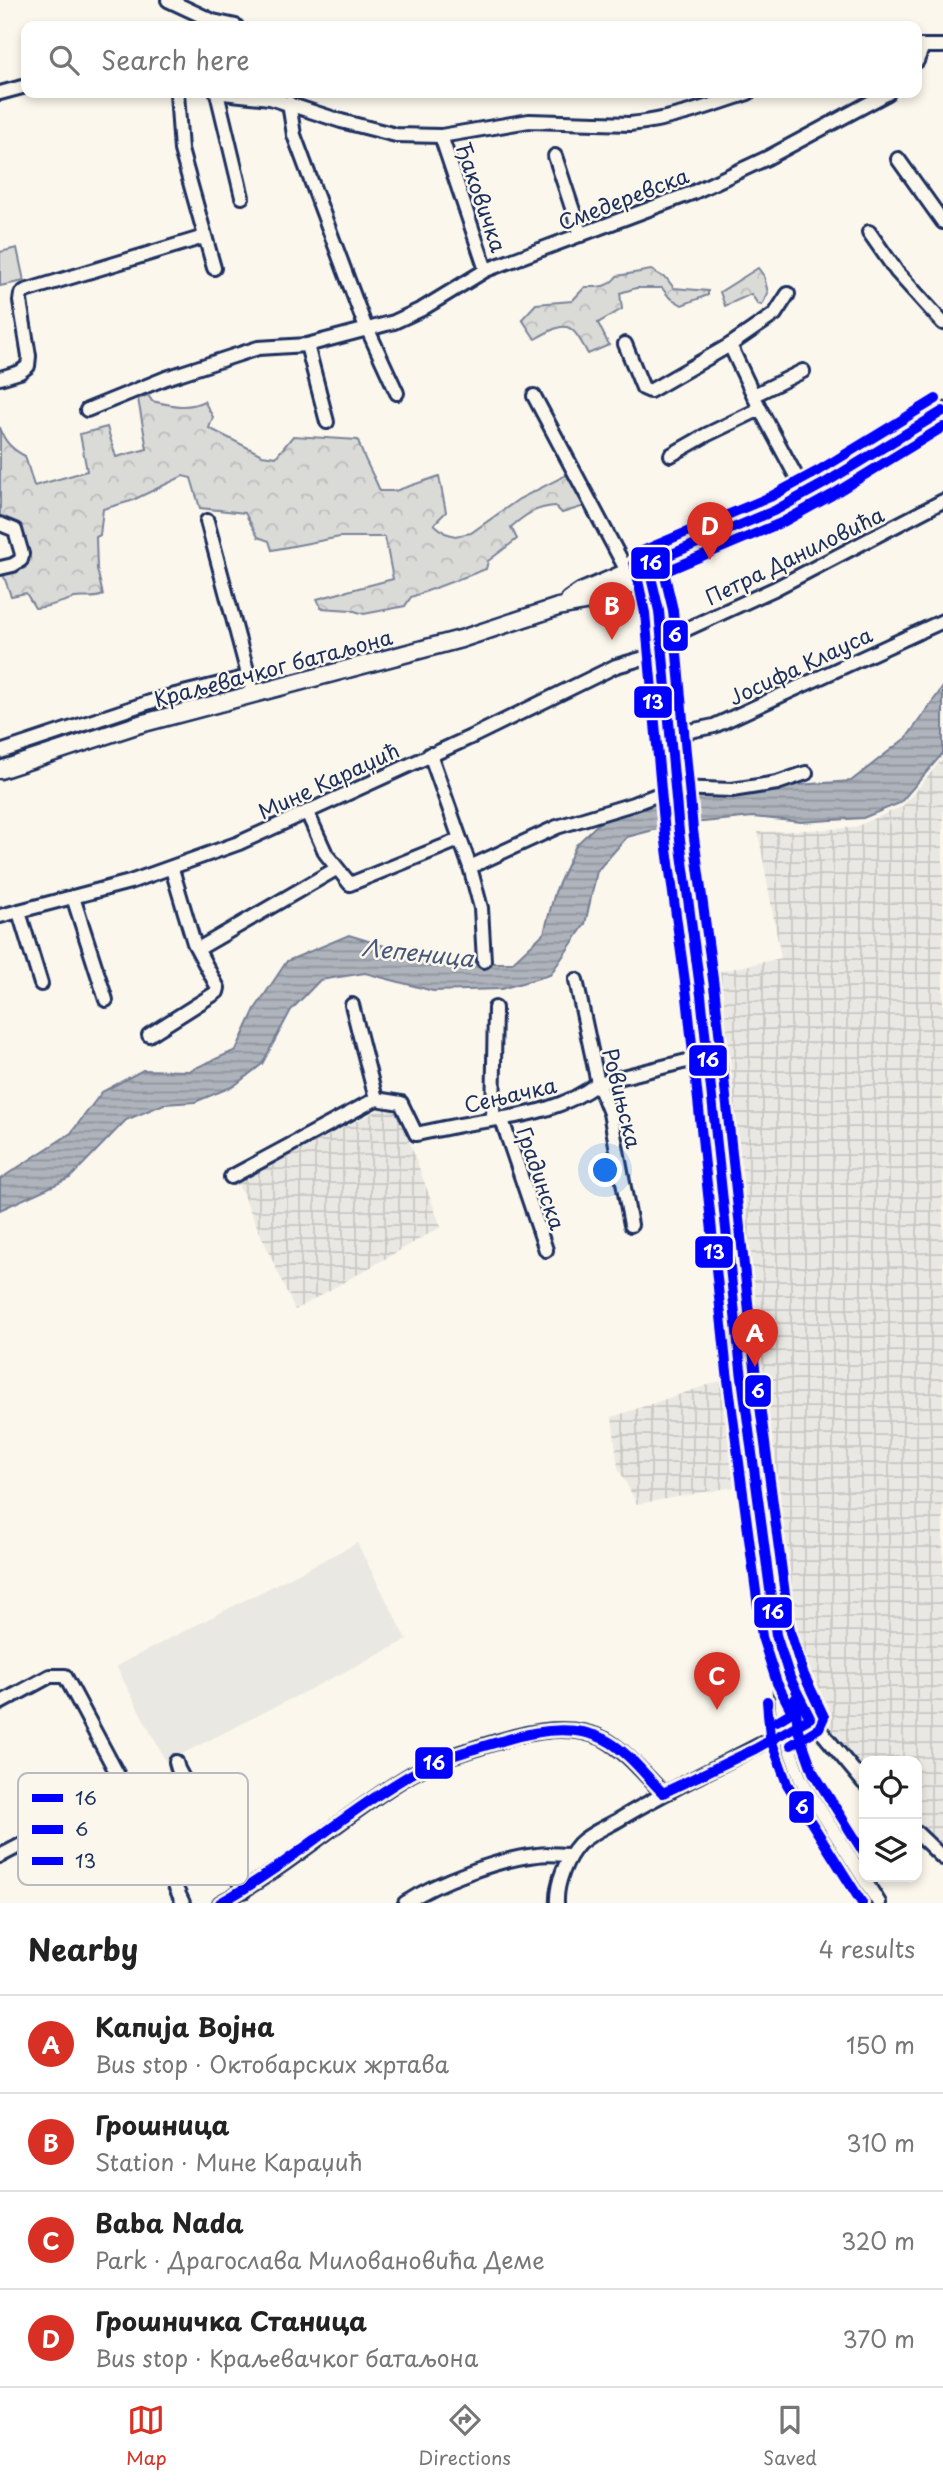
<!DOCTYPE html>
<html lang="en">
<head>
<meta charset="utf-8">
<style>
	:root { --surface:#fff; --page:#f6f6f6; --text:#222; --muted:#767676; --line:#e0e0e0; --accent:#d93025 }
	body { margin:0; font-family:"Playpen Sans",sans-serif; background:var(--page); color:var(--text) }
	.controls { position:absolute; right:21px; bottom:21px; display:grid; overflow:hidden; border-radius:14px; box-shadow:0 4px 10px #0003 }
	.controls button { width:63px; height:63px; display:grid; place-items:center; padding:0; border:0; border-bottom:2px solid var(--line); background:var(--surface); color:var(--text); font:35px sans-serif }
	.you { position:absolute; left:606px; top:1171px; width:24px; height:24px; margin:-18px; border:5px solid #fff; border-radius:50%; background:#1a73e8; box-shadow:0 0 0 10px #1a73e833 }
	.badge { display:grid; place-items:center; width:46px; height:46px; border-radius:50%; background:var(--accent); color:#fff; font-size:23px; font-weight:700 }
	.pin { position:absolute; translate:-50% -58px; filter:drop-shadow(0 2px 4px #0008) }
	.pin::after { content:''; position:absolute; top:37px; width:24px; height:21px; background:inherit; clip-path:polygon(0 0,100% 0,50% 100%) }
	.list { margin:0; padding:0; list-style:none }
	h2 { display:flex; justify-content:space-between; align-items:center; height:91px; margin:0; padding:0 28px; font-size:30px }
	h2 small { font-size:23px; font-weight:400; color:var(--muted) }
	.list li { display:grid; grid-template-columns:46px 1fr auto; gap:21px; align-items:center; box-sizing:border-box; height:98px; padding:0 28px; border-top:2px solid var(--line) }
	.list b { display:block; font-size:26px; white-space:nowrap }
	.list p { margin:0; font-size:23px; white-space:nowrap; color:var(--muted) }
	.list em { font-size:23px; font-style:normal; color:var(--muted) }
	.icon { flex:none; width:38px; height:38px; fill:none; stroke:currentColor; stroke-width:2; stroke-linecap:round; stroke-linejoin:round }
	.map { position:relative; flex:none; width:943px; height:1903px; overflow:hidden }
	.search { position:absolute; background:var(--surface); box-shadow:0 4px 10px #0003; left:21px; right:21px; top:21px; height:77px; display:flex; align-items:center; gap:18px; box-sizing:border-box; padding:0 24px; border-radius:14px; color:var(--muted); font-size:26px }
	.sheet { height:483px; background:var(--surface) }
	nav { display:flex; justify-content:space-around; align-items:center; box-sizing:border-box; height:98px; border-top:2px solid var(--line); background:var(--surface); font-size:19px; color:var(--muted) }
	nav a { display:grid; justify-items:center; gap:4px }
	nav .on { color:var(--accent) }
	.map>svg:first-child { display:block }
	.built { fill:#eae8e2 }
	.industrial { fill:url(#industrial-grid) }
	.grass { fill:#dadad7; stroke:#7a849a; stroke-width:2 }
	.forest { fill:url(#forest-crowns); stroke:#7a849a; stroke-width:2 }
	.water { fill:url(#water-rules); stroke:#747e96; stroke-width:2 }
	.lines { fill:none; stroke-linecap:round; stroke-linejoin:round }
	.minor-casing { stroke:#1b2f5e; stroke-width:18 }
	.major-casing { stroke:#1b2f5e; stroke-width:21 }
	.minor { stroke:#fbf7ec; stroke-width:12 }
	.major { stroke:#fbf7ec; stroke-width:16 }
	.bus-1-casing { stroke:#fbf7ec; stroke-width:16 }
	.bus-2-casing { stroke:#fbf7ec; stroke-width:16 }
	.bus-3-casing { stroke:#fbf7ec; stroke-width:16 }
	.bus-1 { stroke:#00f; stroke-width:10 }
	.bus-2 { stroke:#00f; stroke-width:10 }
	.bus-3 { stroke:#00f; stroke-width:10 }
	.labels { text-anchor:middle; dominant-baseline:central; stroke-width:5; stroke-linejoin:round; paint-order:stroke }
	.street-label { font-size:21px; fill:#1b2f5e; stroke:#fbf7ec }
	.water-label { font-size:23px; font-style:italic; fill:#47577a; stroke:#fbf7ec }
	.key { fill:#fbf7ec; stroke:#b8bbc1; stroke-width:2 }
	.key-label { font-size:19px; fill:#1b2f5e }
	.line-badge { stroke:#fbf7ec; stroke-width:2.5 }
	.badge-label { font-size:19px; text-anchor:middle; font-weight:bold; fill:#fff }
</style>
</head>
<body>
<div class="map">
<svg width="943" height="1903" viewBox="0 0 943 1903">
	<defs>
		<pattern id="industrial-grid" width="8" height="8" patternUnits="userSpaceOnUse" patternTransform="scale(1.75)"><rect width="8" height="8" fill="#eae8e2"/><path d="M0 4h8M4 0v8" fill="none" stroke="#c8c7c4"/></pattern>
		<pattern id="forest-crowns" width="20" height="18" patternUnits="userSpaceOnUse" patternTransform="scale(1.75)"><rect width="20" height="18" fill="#dadad7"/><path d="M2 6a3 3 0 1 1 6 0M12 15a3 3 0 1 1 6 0" fill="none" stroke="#babbbb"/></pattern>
		<pattern id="water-rules" width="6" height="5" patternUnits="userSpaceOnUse" patternTransform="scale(1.75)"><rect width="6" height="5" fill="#afb3bb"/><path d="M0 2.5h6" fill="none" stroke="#8e929b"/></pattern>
	</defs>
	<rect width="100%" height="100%" fill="#fbf7ec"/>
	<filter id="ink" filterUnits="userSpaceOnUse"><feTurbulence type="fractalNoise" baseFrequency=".0143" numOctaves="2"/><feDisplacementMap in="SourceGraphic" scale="14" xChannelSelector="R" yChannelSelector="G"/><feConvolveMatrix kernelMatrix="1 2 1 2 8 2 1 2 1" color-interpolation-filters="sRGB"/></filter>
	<g filter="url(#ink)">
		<polygon class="built" points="357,1543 407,1640 166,1762 116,1666"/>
		<g class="industrial">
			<polygon points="943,758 943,1845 917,1823 917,1761 864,1761 864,1774 844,1752 817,1714 781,1631 770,1570 730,1223 708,974 781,958 758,832 853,828 903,806"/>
			<polygon points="382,1108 398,1111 441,1227 295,1310 237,1182"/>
			<polygon points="729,1378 745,1485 637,1504 618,1468 612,1417"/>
		</g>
		<polygon class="grass" points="17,248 24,281 0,286 0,252"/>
		<g class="forest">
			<polygon points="758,268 764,276 768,293 762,305 758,304 751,294 725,306 720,292"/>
			<path d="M651,270L667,279L674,288L708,291V295L682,305L669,297L662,288H636L620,293L622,309L598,323L609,345L588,354C570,320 567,321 535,339L522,319L536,304L572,301L585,287C599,287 608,288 617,276Z"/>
			<path d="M148,395L152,401C170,405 187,410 204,401L213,417L209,428L262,455L276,457L293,436L358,440C363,459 373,473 380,491H395L439,476L446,512L434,524L445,533L455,536L471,533L519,499L570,473L585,506L562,513L555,506C536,507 525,515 511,527L517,539L488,561L486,569L411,597L405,606L364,614L351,610L321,608L317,599L393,579L385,537H340L272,550L269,541L258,537L245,513L200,508L191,478L183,476L131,501L103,509L100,535L96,537L97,569L103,595C93,600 84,596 75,598C61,602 50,607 35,608L26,593L11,596L3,574L25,568L28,556L20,526L0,520V427C3,441 13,450 25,456L34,486L87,471L80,434L107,427L116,457L147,449L138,399Z"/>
		</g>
		<polygon class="water" points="943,687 943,753 900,803 863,818 801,822 753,817 673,825 627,837 597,871 585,924 550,975 501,989 433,991 365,973 320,980 291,1010 262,1064 234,1086 195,1102 164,1104 126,1120 70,1178 0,1210 0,1179 71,1133 102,1092 143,1070 189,1071 236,1050 255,1009 287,961 349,935 440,963 512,963 544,933 555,892 576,845 606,816 666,795 851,781 907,737"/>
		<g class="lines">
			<g class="minor-casing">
				<g id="minor">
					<polyline points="168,0 213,21 236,26"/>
					<polyline points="917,46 943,46"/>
					<polyline points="917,61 923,46"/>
					<polyline points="0,93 26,86"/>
					<polyline points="177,93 181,150 214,268"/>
					<polyline points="217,93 242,197"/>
					<path d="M223,93L270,98L341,121L396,135L441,136L529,121L630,124C671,120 709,106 748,93"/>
					<polyline points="289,103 294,135 367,331"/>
					<polyline points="441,136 486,270"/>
					<polyline points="555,156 581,235"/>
					<polyline points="898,159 943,222"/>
					<polyline points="869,232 897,272 943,323"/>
					<polyline points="368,330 397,393"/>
					<polyline points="625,344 643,388 650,391 730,345 760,409 805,493"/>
					<polyline points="307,345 327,422"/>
					<polyline points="730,345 775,314 788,294"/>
					<polyline points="0,378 20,372 28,366 29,356 20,301 21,294 25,291 204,237"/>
					<polyline points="754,395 803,371"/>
					<polyline points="534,396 628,573"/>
					<polyline points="87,410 166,378 258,348 307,345 394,322 422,309 486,270 692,193 767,158 888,93"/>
					<polyline points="671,455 706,435 760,409"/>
					<polyline points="207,521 253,693"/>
					<polyline points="0,524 15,530 22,554 21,560 13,565 0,568"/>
					<polyline points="650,569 659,611 679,832 701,995 741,1370 776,1635 790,1678 810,1718 864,1783"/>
					<polyline points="662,643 689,628 774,589 943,501"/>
					<polyline points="670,735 714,726 943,621"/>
					<polyline points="0,752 159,699 248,677"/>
					<polyline points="430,754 470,867 481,908 484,961"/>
					<polyline points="307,812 326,854 350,884 459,840"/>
					<polyline points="470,867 557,827 633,804 675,788 732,790 777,783 806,773"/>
					<polyline points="73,897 106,1000"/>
					<polyline points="19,912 41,984"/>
					<polyline points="0,916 130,882 239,843 473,736 616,666 662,653"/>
					<polyline points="198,949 336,869"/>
					<polyline points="576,980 598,1083 610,1113 631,1225"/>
					<polyline points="352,1005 376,1099"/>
					<polyline points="149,1035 217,992 218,988 194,943 172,869"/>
					<polyline points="493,1119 495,1008"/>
					<polyline points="502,1120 546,1250"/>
					<path d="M231,1177L376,1099L401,1103L416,1134C441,1129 466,1123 491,1120C529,1115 567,1107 598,1083L707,1056"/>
					<polyline points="778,1656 784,1733 800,1778 879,1903"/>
					<polyline points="0,1703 50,1676 65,1676 160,1854 183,1903"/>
					<polyline points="176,1762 178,1769 244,1891"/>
					<polyline points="917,1833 943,1858"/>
					<polyline points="0,1856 124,1791"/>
					<path d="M220,1903C289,1868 344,1814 410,1775C438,1759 469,1750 500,1741C533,1731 571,1723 604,1739C626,1751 645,1775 663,1793"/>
					<path d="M405,1903C437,1882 498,1859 537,1855C547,1853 559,1855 569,1855"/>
					<path d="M557,1903C556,1884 566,1858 579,1844C590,1833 607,1827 620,1819C682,1781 748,1754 810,1718"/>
				</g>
			</g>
			<g class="major-casing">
				<g id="major">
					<polyline points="569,600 581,592 704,539"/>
					<polyline points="0,770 140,724 461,639 558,607 590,601 643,579 717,543 943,411"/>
				</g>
			</g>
			<use href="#minor" class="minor"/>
			<use href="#major" class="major"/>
			<g class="bus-1-casing">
				<g id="bus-1">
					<polyline points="663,1793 755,1749 810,1718 790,1678 776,1635 741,1370 701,995 679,832 659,611 648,564 776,510 825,483 943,411"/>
					<path d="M220,1903C287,1866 344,1813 410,1775C440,1758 473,1749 505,1740C537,1730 573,1724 604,1739C628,1751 645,1775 663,1793"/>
				</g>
			</g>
			<g class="bus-2-casing">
				<g id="bus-2">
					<polyline points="767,1701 770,1737 787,1784 862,1903"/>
					<polyline points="791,1745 819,1728 824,1717 803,1673 790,1632 755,1368 715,994 693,830 673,610 664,572 783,522 832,495 943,427"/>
				</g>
			</g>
			<g class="bus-3-casing">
				<g id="bus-3">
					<polyline points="795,1699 798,1730 813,1772 864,1853"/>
					<polyline points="777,1721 792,1712 777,1683 762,1637 727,1372 687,997 665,834 645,613 634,562 642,551 770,497 818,471 936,399"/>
				</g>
			</g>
			<use href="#bus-1" class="bus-1"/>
			<use href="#bus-2" class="bus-2"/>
			<use href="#bus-3" class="bus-3"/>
		</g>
	</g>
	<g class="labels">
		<g class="street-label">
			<text transform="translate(482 197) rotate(71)">Ђаковичка</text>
			<text transform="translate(623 198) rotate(-21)">Смедеревска</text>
			<text transform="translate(794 555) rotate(-26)">Петра Даниловића</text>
			<text transform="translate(800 665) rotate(-25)">Јосифа Клауса</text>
			<text transform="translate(273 667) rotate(-15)">Краљевачког батаљона</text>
			<text transform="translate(328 780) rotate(-25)">Мине Караџић</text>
			<text transform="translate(510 1094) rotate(-13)">Сењачка</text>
			<text transform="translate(623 1098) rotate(76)">Ровињска</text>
			<text transform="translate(542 1178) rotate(71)">Градинска</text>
		</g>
		<g class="water-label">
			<text transform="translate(418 952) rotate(6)">Лепеница</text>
		</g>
	</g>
	<rect x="18" y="1773" width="230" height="112" rx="10" class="key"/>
	<rect x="32" y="1794" width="31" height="8" fill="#00f"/>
	<rect x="32" y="1825" width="31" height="9" fill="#00f"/>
	<rect x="32" y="1857" width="31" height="8" fill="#00f"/>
	<g class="key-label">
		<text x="75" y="1805">16</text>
		<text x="75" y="1836">6</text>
		<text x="75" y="1868">13</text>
	</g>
	<g class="line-badge">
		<rect x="630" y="546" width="41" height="34" rx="7" fill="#00f"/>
		<rect x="662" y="619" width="27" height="33" rx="7" fill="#00f"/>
		<rect x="633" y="685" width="40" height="34" rx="7" fill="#00f"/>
		<rect x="688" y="1044" width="40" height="33" rx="7" fill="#00f"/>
		<rect x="694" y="1235" width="40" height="34" rx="7" fill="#00f"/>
		<rect x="744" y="1374" width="28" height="34" rx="7" fill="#00f"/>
		<rect x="753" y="1596" width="40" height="33" rx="7" fill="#00f"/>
		<rect x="414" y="1746" width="40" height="34" rx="7" fill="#00f"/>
		<rect x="788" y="1790" width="27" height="34" rx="7" fill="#00f"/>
	</g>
	<g class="badge-label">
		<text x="651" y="570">16</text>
		<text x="675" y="642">6</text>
		<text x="653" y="709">13</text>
		<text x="708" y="1067">16</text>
		<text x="714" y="1259">13</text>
		<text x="758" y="1398">6</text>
		<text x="773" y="1619">16</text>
		<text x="434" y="1770">16</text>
		<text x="802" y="1814">6</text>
	</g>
</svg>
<div class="controls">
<button><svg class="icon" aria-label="locate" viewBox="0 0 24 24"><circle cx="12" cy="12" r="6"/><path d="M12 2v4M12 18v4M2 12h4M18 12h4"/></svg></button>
<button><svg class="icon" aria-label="layers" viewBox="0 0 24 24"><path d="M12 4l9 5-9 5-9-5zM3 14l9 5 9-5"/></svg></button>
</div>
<div class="you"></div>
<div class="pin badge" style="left:755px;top:1367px">A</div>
<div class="pin badge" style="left:612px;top:640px">B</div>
<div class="pin badge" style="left:717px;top:1710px">C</div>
<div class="pin badge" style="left:710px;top:560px">D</div>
<div class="search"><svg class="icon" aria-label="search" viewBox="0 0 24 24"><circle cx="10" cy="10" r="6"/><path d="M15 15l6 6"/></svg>Search here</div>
</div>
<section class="sheet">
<h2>Nearby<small>4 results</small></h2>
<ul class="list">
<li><span class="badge">A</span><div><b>Капија Војна</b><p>Bus stop · Октобарских жртава</p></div><em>150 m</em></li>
<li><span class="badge">B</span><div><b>Грошница</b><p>Station · Мине Караџић</p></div><em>310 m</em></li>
<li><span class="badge">C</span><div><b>Baba Nada</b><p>Park · Драгослава Миловановића Деме</p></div><em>320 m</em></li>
<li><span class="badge">D</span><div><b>Грошничка Станица</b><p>Bus stop · Краљевачког батаљона</p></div><em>370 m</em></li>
</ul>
</section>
<nav>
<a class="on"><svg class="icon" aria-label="map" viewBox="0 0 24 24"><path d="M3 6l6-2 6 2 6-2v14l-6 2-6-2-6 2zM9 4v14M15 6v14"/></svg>Map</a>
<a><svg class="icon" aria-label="directions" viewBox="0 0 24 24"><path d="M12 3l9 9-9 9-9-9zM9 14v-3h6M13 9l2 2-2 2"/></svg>Directions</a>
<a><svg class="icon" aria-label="saved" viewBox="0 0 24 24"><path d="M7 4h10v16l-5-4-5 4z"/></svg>Saved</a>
</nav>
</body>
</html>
